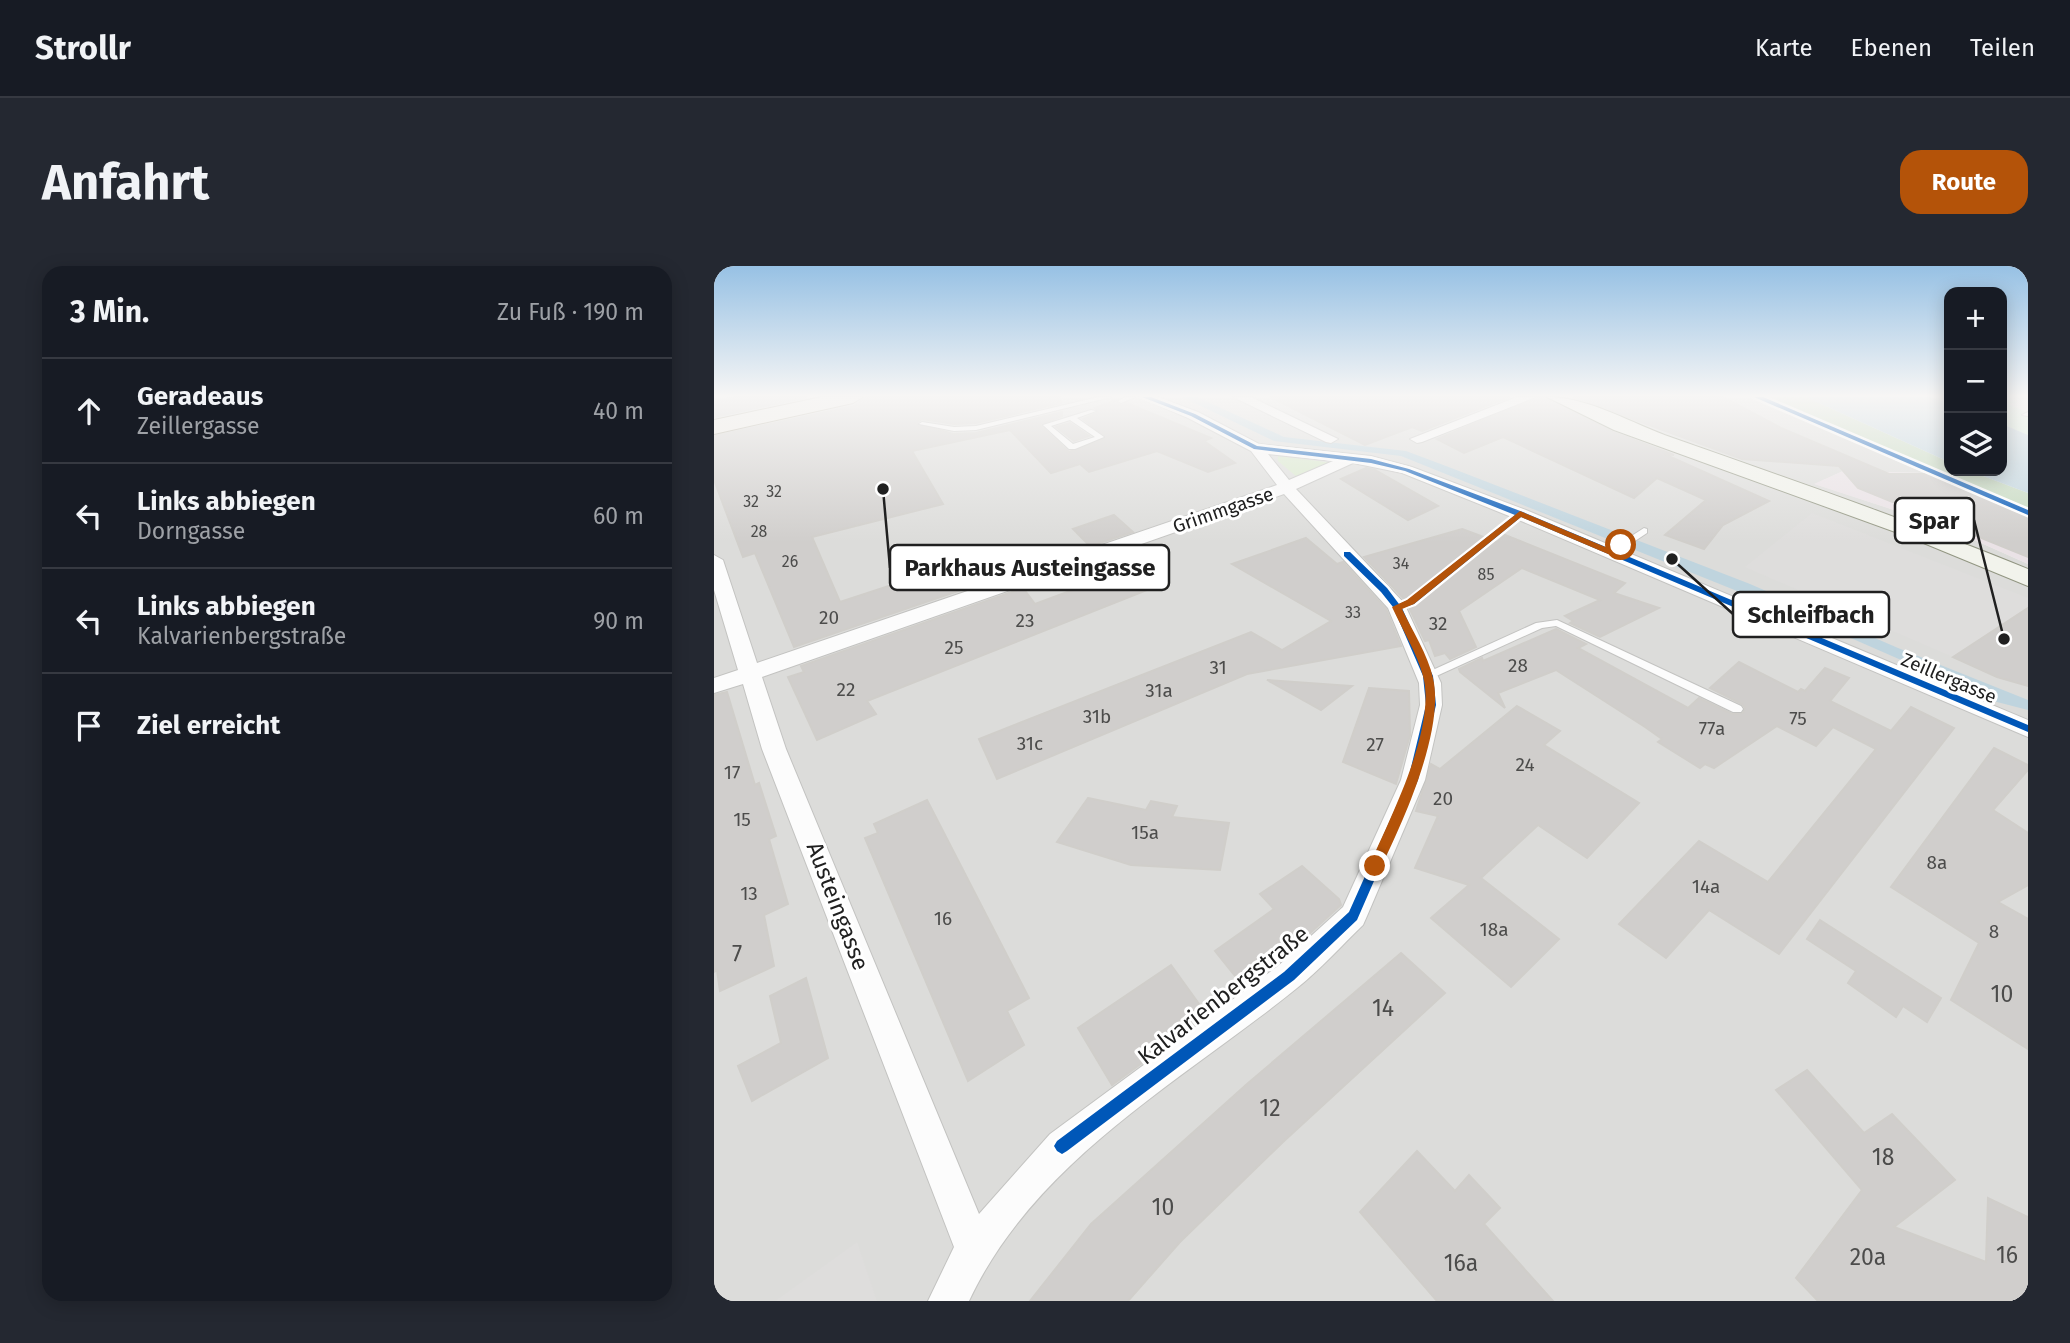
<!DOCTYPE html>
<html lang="de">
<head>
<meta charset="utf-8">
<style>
	:root { --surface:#171b24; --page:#242831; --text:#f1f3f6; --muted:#9ea1a6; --line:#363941; --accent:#b45309 }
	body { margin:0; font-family:"Fira Sans",sans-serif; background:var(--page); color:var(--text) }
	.controls { position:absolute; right:21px; top:21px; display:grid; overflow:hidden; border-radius:14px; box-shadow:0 4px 18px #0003 }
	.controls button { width:63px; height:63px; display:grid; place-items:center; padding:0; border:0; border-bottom:2px solid var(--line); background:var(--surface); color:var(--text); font:35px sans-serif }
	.stop { position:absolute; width:21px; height:21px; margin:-16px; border:5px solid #b45309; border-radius:50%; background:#fff }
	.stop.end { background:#b45309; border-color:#fff; box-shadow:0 2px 7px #0008 }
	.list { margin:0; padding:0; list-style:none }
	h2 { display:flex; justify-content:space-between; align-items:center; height:91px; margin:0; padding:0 28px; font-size:30px }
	h2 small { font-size:23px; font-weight:400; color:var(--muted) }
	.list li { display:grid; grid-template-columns:46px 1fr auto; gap:21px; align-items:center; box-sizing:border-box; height:105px; padding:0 28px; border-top:2px solid var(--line) }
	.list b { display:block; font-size:26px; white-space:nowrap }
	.list p { margin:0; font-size:23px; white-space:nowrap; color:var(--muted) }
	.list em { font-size:23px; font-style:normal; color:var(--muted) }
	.icon { flex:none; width:38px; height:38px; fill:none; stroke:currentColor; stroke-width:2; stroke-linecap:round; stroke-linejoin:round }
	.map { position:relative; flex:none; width:1314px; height:1035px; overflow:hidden; border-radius:21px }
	header { display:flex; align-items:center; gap:42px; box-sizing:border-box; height:98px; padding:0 35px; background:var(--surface); border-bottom:2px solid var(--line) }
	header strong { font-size:33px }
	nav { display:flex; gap:38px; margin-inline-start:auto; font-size:24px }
	.intro { display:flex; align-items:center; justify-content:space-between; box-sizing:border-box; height:168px; padding:0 42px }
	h1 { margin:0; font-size:49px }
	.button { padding:18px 32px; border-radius:21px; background:var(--accent); color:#fff; font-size:24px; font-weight:700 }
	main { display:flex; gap:42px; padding:0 42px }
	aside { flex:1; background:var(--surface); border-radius:21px; box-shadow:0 4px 18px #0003 }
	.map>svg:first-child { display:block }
	.residential { fill:#dcdcda }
	.industrial { fill:#eae2e6 }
	.grass { fill:#d7e8ca }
	.forest { fill:#c6dac0 }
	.park { fill:#d9f1dc }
	.parking { fill:#dedddc }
	.water { fill:#bfd4de }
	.building { fill:#d0cecc; stroke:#d0ceca; stroke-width:2 }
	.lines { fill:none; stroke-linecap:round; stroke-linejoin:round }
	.lane-casing { stroke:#c3c3c1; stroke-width:2 }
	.street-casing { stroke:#c3c3c1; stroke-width:2 }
	.secondary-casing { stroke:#929682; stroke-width:2 }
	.primary-casing { stroke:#a29c87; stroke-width:2 }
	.lane { fill:#fcfcfc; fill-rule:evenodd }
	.street { fill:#fcfcfc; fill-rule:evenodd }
	.secondary { fill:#f2f3ec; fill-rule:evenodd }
	.primary { fill:#f0ede6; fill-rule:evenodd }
	.cycleway-casing { stroke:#fff; stroke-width:5 }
	.cycleway { fill:#0057b8; fill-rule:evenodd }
	.route { fill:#b45309 }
	.labels { text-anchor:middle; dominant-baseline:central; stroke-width:6; stroke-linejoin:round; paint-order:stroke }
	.far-number-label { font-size:16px; fill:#4c4c4b }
	.far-street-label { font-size:19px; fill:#202020; stroke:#fff }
	.number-label { font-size:19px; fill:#4c4c4b }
	.street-label { font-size:23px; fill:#202020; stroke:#fff }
	.near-number-label { font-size:23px; fill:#4c4c4b }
	.leader { fill:none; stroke:#202020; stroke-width:2.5 }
	.callout-dot { fill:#202020; stroke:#fff; stroke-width:2.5 }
	.callout { fill:#fff; stroke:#202020; stroke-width:2.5 }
	.callout-label { font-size:24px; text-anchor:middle; font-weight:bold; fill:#202020 }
</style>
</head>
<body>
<header>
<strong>Strollr</strong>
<nav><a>Karte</a><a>Ebenen</a><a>Teilen</a></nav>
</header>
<div class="intro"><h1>Anfahrt</h1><a class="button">Route</a></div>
<main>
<aside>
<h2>3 Min.<small>Zu Fuß · 190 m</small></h2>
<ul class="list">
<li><svg class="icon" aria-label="ahead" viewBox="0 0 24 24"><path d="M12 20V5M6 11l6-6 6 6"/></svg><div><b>Geradeaus</b><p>Zeillergasse</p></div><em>40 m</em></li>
<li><svg class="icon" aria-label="left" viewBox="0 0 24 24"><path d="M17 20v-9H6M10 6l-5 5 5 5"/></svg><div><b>Links abbiegen</b><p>Dorngasse</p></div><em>60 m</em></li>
<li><svg class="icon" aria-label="left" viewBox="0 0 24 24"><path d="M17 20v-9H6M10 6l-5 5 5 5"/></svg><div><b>Links abbiegen</b><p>Kalvarienbergstraße</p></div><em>90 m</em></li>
<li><svg class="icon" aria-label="arrive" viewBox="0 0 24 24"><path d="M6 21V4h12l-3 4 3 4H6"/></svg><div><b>Ziel erreicht</b></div></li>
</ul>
</aside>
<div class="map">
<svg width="1314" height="1035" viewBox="0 0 1314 1035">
	<rect width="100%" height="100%" fill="#edece9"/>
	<polygon class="residential" points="0,131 1039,131 1210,207 1129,205 1101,218 1229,260 1314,298 1314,1035 0,1035"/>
	<polygon class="industrial" points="1129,205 1210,207 1314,250 1314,298 1229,260 1100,218"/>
	<polygon class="grass" points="564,190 620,197 583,211 564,195"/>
	<polygon class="forest" points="1052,131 1092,131 1235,196 1235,205 1256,205 1314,227 1314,243"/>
	<polygon class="park" points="1288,131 1304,136 1294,138 1314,147 1314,169 1288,158"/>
	<g class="parking">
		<polygon points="1098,247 1314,332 1314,342 1239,391 1031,301"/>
		<polygon points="143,976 163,1035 61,1035"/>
	</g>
	<g class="water">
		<polygon points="468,131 483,131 570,171 692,185 732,200 1036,318 1184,382 1314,434 1314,444 1283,436 1098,355 687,190 560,175"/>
		<polygon points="1092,131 1218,131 1235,138 1235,196"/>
		<polygon points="1288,158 1314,169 1314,227 1256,205 1288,205"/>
	</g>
	<g class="building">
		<polygon points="21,131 93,131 0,151 0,136"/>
		<polygon points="152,131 346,131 347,137 262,157 240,158 208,153 202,157 239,168 262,167 348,146 348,150 326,159 355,186 392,172 369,153 383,147 384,144 381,142 402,134 406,139 413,137 497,172 490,175 521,197 494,206 443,185 375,206 366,198 337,207 296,164 198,185 229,238 98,271 126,336 184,317 181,312 277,281 297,307 80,381 41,287 29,291 0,214 0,170 140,140"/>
		<polygon points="556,131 795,131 708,165 698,161 651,179"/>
		<polygon points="824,131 831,131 899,166 960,189 950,188 1055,235 1009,259 990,283 951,269 992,234 943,212 920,232 789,171 750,187 723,173"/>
		<polygon points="859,131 1009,131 1067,162 1175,208 1216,208 1314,250 1314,291 1144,222 1125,200 1028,193"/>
		<polygon points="356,157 375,170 360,175 342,161"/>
		<polygon points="652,202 661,204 724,240 694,254 627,213"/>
		<polygon points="400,249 419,266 376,280 359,263"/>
		<polygon points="748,263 783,276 791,269 911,317 900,327 945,342 886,371 856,357 859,355 851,350 886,334 808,302 745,345 762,381 736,393 731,387 721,390 715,374 711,375 692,335 650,291"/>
		<polygon points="592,272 623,298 629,296 672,343 687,380 533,408 283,513 265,473 537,366 568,384 617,355 518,298"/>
		<polygon points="417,284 413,292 453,316 153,435 162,448 103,474 74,411 90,406 87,400 309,322 321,338 402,308 389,294"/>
		<polygon points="1314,342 1314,420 1283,411 1239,391"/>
		<polygon points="842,363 872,378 864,382 974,442 985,432 1018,448 1029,447 1031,442 1028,438 996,422 1025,396 1084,426 1087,423 1091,425 1111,402 1135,412 1116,435 1177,465 1197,441 1240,462 1065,688 995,644 952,692 905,658 985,575 1054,616 1162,483 1119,461 1102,480 1063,460 1000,502 991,498 986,502 944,476 948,473 931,461 842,404 784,427 791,442 746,406 745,403 768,392 769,395"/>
		<polygon points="553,414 638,420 607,444"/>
		<polygon points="655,422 695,425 696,469 682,518 629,496"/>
		<polygon points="13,426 41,519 45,517 62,570 55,573 74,638 50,649 60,700 6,725 3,704 0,706 0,429"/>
		<polygon points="803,440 846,465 830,479 925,537 873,592 824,559 767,612 845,673 797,721 717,652 755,619 701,602 724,550 702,545 717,498 726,503"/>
		<polygon points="1280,482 1314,499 1314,504 1279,544 1314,567 1314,619 1284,636 1314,653 1314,783 1237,734 1265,677 1177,621"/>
		<polygon points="374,532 432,544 437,535 463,540 458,551 515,557 506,604 417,599 343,576"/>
		<polygon points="213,534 315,732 293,745 310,779 254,815 151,572 164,567 160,558"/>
		<polygon points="588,600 625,633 627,639 562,698 543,712 538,707 526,716 501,685 560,643 546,628"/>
		<polygon points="1106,654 1227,732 1213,756 1189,740 1182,751 1134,717 1142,705 1093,673"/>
		<polygon points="687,687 731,727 569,876 466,976 414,1035 316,1035 377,958 533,818"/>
		<polygon points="457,699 493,749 398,819 364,762"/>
		<polygon points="92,712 114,792 38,835 24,800 67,777 56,730"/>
		<polygon points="1093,804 1150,867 1178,848 1241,914 1180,961 1272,996 1274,932 1314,951 1314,1035 1104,1035 1082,1012 1148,924 1062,824"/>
		<polygon points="703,885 741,925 755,909 786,942 770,958 839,1035 723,1035 646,946"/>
	</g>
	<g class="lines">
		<g class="lane-casing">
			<g id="lane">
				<polygon points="384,131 397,131 262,164 240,165 205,158 208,156 240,161 262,160"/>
				<polygon points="411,131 421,131 407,137 404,135"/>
				<path d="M377,144L382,145L363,152L390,171L361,183H355L329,159ZM356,154L381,171L359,178L337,160Z"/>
				<polygon points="1314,146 1314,150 1308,149"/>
				<polygon points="930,262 933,263 933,267 900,289 894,289 894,285"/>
				<polygon points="843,354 1027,440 1029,443 1027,446 1019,446 842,360 828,362 718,412 710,412 709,410 710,408 822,357"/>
			</g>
		</g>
		<g class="street-casing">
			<g id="street">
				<path d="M425,131H444L484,146L545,178L657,190L698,201L812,244L1314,454V471L800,252L688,207L639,197L582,223L690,337L727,417L728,439L711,514L653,650L649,659C627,680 607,703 583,722C467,816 321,894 255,1035H214L240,981L48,483L29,418L0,427V412L24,404L0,324V289L9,294L43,397L563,219L537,185L474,152ZM554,188L619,195L575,214ZM570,228L674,342L705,417L706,439L687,514L629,641L564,700L336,868L265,948L72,483L48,411Z"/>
				<polygon points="519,131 537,131 624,173 617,177 612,176"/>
				<polygon points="803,131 822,131 708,176 703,177 696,173"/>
			</g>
		</g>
		<g class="secondary-casing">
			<path id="secondary" d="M833,131C876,131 918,158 959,172C1078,214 1197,255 1314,303V320L1195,271L900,164Z"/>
		</g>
		<g class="primary-casing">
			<polygon id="primary" points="108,131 149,131 139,137 0,168 0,154"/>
		</g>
		<use href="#lane" class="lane"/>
		<use href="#street" class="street"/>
		<use href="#secondary" class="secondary"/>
		<use href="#primary" class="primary"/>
		<g class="cycleway-casing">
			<g id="cycleway">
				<polygon points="428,131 437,131 481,148 543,180 657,193 695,203 809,246 1314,459 1314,466 807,251 700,338 688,342 719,410 722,439 704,514 643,654 580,714 353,885 348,888 343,885 340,880 343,875 570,706 635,646 694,514 712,439 709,410 679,341 667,326 630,290 630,286 636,286 673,322 685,338 694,334 801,249 691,205 657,197 540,183 477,150"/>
				<polygon points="1040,131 1049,131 1314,244 1314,249"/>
			</g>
		</g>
		<use href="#cycleway" class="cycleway"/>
	</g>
	<linearGradient id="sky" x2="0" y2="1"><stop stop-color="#97c1e4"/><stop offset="0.47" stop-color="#f7f6f5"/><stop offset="1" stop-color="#f7f6f5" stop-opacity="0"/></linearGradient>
	<rect width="1314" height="276" fill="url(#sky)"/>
	<path class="route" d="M806,245L896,283L904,277L911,279L900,288H894L807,251L700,338L688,343C698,364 714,389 719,412C731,464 689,556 666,603H657L655,600C676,552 723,462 709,410C703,387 688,363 678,341L693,334Z"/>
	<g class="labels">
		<g class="far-number-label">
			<text x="60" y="225">32</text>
			<text x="37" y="235">32</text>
			<text x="45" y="265">28</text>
			<text x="76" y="295">26</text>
			<text x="687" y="297">34</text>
			<text x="772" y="308">85</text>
			<text x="639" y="346">33</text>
		</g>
		<g class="far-street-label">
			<text transform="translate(509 244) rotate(-19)">Grimmgasse</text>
			<text transform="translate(1235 412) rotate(23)">Zeillergasse</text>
		</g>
		<g class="number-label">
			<text x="115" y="351">20</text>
			<text x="311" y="354">23</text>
			<text x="724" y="357">32</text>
			<text x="240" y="381">25</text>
			<text x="804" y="399">28</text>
			<text x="504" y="401">31</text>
			<text x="132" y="423">22</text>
			<text x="445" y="424">31a</text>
			<text x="383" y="450">31b</text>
			<text x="1084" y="452">75</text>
			<text x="998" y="462">77a</text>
			<text x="316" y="477">31c</text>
			<text x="661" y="478">27</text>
			<text x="811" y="498">24</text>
			<text x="18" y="506">17</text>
			<text x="729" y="532">20</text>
			<text x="28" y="553">15</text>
			<text x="431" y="566">15a</text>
			<text x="1223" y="596">8a</text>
			<text x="992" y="620">14a</text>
			<text x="35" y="627">13</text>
			<text x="229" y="652">16</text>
			<text x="780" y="663">18a</text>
			<text x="1280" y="665">8</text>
		</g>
		<g class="street-label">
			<text transform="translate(124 640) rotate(69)">Austeingasse</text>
			<text transform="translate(509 729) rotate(-38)">Kalvarienbergstraße</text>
		</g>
		<g class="near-number-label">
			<text x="23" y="688">7</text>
			<text x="1288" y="728">10</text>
			<text x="669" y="742">14</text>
			<text x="556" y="842">12</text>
			<text x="1169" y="891">18</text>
			<text x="449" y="941">10</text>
			<text x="1293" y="989">16</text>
			<text x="1154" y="991">20a</text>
			<text x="747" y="997">16a</text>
		</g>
	</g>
	<path class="leader" d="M1290 373L1260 254M169 223L176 302M958 293L1019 348"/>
	<g class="callout-dot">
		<circle cx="1290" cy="373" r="7"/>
		<circle cx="169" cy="223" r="7"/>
		<circle cx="958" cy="293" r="7"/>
	</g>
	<g class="callout">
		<rect x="1181" y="232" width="79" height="45" rx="7"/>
		<rect x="176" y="279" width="279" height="45" rx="7"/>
		<rect x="1019" y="326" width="156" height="45" rx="7"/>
	</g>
	<g class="callout-label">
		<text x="1220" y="263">Spar</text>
		<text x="316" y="310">Parkhaus Austeingasse</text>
		<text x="1097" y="357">Schleifbach</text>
	</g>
</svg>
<div class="controls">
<button>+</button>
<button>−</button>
<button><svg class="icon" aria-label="layers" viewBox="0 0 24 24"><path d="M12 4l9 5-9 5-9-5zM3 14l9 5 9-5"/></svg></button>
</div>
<div class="stop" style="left:907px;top:279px"></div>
<div class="stop end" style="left:661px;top:600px"></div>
</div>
</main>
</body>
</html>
